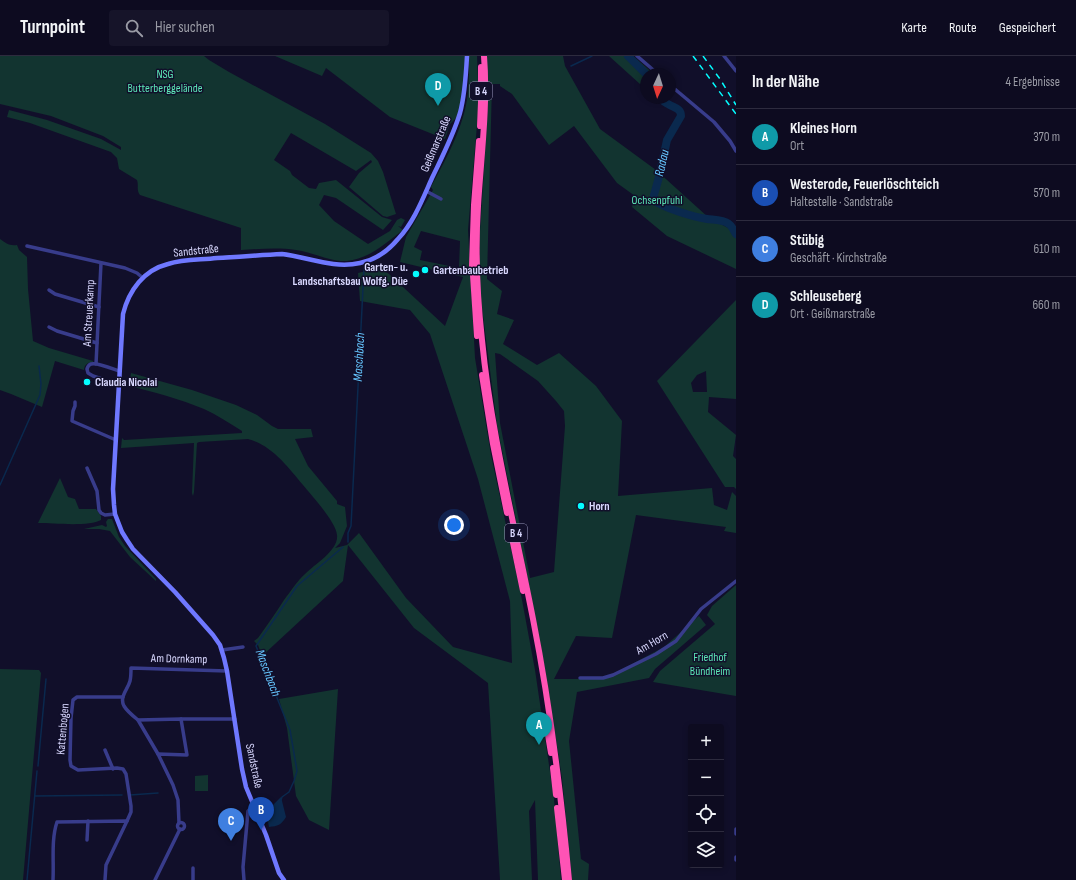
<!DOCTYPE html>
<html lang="de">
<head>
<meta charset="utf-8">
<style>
	:root { --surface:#0d0b20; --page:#161429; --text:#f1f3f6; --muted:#9a9ba5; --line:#2d2b3e; --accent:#1a73e8 }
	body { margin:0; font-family:"Sofia Sans Condensed",sans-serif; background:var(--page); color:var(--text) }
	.controls { position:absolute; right:12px; bottom:12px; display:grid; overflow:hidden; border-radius:4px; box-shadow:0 2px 6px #0003 }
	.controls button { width:36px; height:36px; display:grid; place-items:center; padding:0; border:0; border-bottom:1px solid var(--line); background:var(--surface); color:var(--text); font:20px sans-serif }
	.compass { position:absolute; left:640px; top:12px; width:36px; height:36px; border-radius:50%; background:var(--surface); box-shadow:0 2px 6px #0003; rotate:184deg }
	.you { position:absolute; left:454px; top:469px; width:14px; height:14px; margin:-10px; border:3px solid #fff; border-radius:50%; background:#1a73e8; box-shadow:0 0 0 6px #1a73e833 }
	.badge { display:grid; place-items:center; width:26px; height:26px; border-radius:50%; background:var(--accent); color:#fff; font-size:13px; font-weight:700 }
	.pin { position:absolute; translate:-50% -33px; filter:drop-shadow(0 1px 2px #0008) }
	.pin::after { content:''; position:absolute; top:21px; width:14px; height:12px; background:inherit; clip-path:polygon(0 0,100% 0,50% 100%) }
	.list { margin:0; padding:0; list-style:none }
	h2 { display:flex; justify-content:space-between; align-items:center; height:52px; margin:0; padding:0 16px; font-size:17px }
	h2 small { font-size:13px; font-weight:400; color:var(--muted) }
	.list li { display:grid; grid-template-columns:26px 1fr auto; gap:12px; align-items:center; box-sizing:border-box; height:56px; padding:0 16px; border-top:1px solid var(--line) }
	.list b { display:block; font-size:15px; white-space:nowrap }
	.list p { margin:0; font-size:13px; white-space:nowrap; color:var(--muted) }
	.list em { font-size:13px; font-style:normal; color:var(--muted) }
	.icon { flex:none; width:22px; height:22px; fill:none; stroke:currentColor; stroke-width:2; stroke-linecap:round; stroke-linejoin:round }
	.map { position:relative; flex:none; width:736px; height:824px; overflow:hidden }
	header { display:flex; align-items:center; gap:24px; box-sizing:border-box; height:56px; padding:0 20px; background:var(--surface); border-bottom:1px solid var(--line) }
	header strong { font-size:19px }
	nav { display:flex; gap:22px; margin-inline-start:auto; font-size:14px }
	.search { width:280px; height:36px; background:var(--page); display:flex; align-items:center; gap:10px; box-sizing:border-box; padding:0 14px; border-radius:4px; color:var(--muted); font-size:15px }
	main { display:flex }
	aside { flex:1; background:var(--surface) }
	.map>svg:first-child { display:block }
	.green { fill:#123430; fill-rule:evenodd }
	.water { fill:#0a294e }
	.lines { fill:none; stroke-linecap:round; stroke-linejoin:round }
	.stream { stroke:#0a294e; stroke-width:1.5 }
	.river { stroke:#0a294e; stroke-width:8 }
	.street { stroke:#383c8b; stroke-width:3.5 }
	.secondary { stroke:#6f78ff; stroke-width:4.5 }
	.highway { stroke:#ff53b5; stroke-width:6 }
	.rail { stroke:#04fdff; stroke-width:1.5; stroke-dasharray:6 5; stroke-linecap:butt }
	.poi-dot { fill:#04fdff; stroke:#110f2a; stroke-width:1.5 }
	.labels { text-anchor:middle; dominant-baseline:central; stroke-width:3; stroke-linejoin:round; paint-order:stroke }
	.shield { fill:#110f2a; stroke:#9d9cbf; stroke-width:1 }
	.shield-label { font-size:11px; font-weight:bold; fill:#d9d8ff }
	.park-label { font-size:12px; fill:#5ce7b7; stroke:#110f2a }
	.street-label { font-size:12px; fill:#d9d8ff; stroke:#110f2a }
	.poi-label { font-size:12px; font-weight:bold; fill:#d9d8ff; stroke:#110f2a; text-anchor:start }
	.water-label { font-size:13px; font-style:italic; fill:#66c6ff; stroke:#110f2a }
</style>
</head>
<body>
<header>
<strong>Turnpoint</strong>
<div class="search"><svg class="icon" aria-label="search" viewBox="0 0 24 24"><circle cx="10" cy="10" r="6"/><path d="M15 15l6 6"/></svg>Hier suchen</div>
<nav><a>Karte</a><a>Route</a><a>Gespeichert</a></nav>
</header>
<main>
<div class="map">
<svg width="736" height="824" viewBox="0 0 736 824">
	<rect width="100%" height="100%" fill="#110f2a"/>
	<g class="green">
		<path d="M0,0H204L209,4L229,16L325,68L371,97L378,105L383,116L396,158L387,161L383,160L349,131L359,117L372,106L371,104L356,115L291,77L274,104L290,115L292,119L309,132L316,133L319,127L336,124L382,161L392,164L383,174L336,142L324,139L319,149L334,165L368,188L390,175L397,164L401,162L405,164L401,171L398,170L403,174C387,186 369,203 347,205C330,206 313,196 296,194C278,191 260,193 241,194V172L140,139C136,134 139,129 137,124L119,113L117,102L111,96L30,67L7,61L9,54L47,64L101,83L121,94V91L103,80L51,60L0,48Z"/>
		<polygon points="275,0 467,0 460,58 450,68 445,83 390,61 326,12 322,20"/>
		<path d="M469,0H477L478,25V57L468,174L475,302L491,399L522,544L535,614L554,743L561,824H538L535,744L529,755L532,824H500L488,627L414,572L348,489L343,525L262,600L258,589L254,585L258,582C267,569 276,557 284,544C291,535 297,525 305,518C315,508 339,494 337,479C336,466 312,440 303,429C288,411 272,389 248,383L199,386L197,387L194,436L193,440L192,437L194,387L121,392L122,382L124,384L242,377V375C229,367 217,359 204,353C180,343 154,336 129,330L131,317L192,334L236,349L257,359L272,370L278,373H311L313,381L295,383L308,410L337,445V448L345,451L347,470L340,487L335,492L347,489L359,477L406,542L453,591L512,607L510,545L478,423L430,278L410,254L360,245L358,217L380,212L389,218L445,270L463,221L400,206L406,181L433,134L431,131C447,101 464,71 468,37C469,25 469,12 469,0ZM421,175L460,185L459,212L420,204L422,195L414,191Z"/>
		<path d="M486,0H563L565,10L600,73L656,114L709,162L736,176V213L667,180L632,151L635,140L617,127L574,70L549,89L512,38L500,30V28H492L487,223L502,235L497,258L514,264L503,288L537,309L559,297L596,330L622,365L618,440L712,432L714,449L727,454L732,436L736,440V477L724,475L726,471L636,459L612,582L576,580L554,623H604L664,591L699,560L706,569L655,613L649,622L577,636L569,685L581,803L589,808L588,824H572L562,722L545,613L530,535L497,369L479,228L480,175L488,50ZM495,297L500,298L538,325L556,345L564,355L565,370L554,516L530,522L500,367Z"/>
		<polygon points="609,0 633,0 654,18 646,18 646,25 640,28"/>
		<path d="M0,183C6,187 9,190 17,189L19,194L27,201L28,233L33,285L49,292L93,305V306C88,306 84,309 84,314L55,305L42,351L11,338L0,334Z"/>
		<path d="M736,244V343L709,341L708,356L736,379L733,400L736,403V433L734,431H725L657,325ZM706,315L707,336H693L691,327L697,319Z"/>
		<path d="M60,422L68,441L75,443L79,453H96L101,460V464C89,471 53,467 38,467Z"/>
		<polygon points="108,463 112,463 119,481 125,490 156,523 156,525 130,501 110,475 99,473 84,473 102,469 106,471 107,470 106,466"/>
		<polygon points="736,529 736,640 653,626 660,615 715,568 707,559 712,550"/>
		<polygon points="0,613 39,614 41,617 23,824 0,824"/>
		<polygon points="338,633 329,774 309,764 296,740 287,672 279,643"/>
		<polygon points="208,719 208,735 195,735 195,720"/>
	</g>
	<path class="water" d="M281,741L286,761C281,769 278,770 269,771L266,756Z"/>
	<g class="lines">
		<g class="stream">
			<polyline points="571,10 592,0"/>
			<polyline points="0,429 40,339 41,328 39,310"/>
			<polyline points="348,486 348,477 351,470 364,212"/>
			<polyline points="38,710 46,623"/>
			<polyline points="130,739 158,737"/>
			<polyline points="35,740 122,739"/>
			<polyline points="281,744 282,741 289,736 294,725 297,715 290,674 256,590 297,530 343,491"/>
			<polyline points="27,824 37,715"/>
		</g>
		<g class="river">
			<polyline points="628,0 646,18"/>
			<path d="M660,42C662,44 665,47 668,48C674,52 681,52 681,60L667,84L659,121L654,139V144C663,152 694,161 707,163C714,164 722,163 729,168C732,170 734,175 736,178"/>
		</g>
		<g class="street">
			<polyline points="637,0 658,18"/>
			<polyline points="724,0 736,15"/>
			<polyline points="670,29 714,66 730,85 736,95"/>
			<polyline points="426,135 441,143"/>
			<polyline points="27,190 125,212 137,217 143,222"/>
			<polyline points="49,234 55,238 99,251"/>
			<polyline points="49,271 57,275 97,287"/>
			<polyline points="96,308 101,207"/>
			<path d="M102,323L93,320L88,317L87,313C88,310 88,309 91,308C97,306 113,313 119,315"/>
			<polyline points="75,346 75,350 73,355 72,365 116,384"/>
			<polyline points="87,412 97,435 99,454 101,457 105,459 115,458"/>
			<polyline points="222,594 243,591"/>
			<polyline points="580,622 603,622 613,619 656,598 676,585 701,553 736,525"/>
			<polyline points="123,641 77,641 73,644 71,662 70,704 71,710 78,714 117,712 123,713 126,718 131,750 131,756 127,765"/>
			<polyline points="181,663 235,663"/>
			<polyline points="138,664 158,698"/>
			<polyline points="105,694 113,713"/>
			<circle cx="181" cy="770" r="3.5"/>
			<path d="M179,767L178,744L173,729L158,698L187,699L181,663L138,664C133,660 127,655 124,650C119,641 128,633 130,625C131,621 131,617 131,612L227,615"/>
			<polyline points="736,773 736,778"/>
			<polyline points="87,784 88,765"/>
			<polyline points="736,801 736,804"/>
			<polyline points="193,812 193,824"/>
			<path d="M53,824C54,805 51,784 57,766L127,765L106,809L105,824"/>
			<polyline points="155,824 180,773"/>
			<polyline points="244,824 243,811 248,755 253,749"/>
		</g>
		<path class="secondary" d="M284,824L279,817L266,779L246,731L242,713L227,615L224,602L220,589L213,579L175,536L133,493L127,484L122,476L115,458L114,449L113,433L123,258C129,234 144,214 168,208C184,203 201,204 217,202C239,201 260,199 282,198C308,201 333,213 360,207C375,204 388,195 398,183C414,166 423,142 432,122C442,101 453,80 460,57C465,39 466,19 467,0"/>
		<g class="highway">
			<path d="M484,0C488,50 481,100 478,150C475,195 477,239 482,284C491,378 515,470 533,563C550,649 561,737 569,824"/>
			<polyline points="480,70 481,46 481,11"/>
			<polyline points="472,210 474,149 479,85"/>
			<polyline points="473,219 477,280"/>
			<polyline points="482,319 493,388 507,457"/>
			<polyline points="512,482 523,535"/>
			<polyline points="547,673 551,697"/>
			<polyline points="553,712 556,739"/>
			<polyline points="557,752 565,824"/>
		</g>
		<g class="rail">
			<polyline points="693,0 736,58"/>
			<polyline points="703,0 720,23 736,49"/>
		</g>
	</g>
	<g class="poi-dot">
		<circle cx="425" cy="214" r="4"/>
		<circle cx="416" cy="218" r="4"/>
		<circle cx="87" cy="326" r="4"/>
		<circle cx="581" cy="450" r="4"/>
	</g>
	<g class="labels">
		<g class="shield">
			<rect x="470" y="26" width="22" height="18" rx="3"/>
			<rect x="505" y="468" width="22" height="18" rx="3"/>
		</g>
		<g class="shield-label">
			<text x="481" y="35">B 4</text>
			<text x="516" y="477">B 4</text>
		</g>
		<g class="park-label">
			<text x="165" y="18">NSG<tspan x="165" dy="14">Butterberggelände</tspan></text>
			<text x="657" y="144">Ochsenpfuhl</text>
			<text x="710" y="601">Friedhof<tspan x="710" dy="14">Bündheim</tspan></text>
		</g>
		<g class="street-label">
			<text transform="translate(436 88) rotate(-67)">Geißmarstraße</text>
			<text transform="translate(196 195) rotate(-6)">Sandstraße</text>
			<text transform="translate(89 257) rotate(-87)">Am Streuerkamp</text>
			<text transform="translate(652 587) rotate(-30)">Am Horn</text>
			<text transform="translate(179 603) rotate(1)">Am Dornkamp</text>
			<text transform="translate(63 673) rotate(-85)">Kattenbogen</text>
			<text transform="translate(254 710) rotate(78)">Sandstraße</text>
		</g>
		<g class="poi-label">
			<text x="408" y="211" text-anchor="end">Garten- u.<tspan x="408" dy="14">Landschaftsbau Wolfg. Düe</tspan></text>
			<text x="433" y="214">Gartenbaubetrieb</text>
			<text x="95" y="326">Claudia Nicolai</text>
			<text x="589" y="450">Horn</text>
		</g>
		<g class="water-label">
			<text transform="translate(662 107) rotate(-77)">Radau</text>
			<text transform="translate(359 301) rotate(-87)">Maschbach</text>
			<text transform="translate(268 617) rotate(69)">Maschbach</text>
		</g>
	</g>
</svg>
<div class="controls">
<button>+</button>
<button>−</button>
<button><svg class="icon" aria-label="locate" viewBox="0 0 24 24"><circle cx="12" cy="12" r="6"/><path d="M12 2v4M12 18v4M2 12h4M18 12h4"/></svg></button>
<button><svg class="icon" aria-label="layers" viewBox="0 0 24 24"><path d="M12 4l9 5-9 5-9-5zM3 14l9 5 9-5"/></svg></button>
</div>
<svg class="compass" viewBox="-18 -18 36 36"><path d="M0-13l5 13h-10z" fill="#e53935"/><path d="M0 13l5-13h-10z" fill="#9a9ba5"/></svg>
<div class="you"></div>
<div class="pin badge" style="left:539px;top:689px;background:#0f9aa8">A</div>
<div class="pin badge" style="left:261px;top:774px;background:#1a4fb4">B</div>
<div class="pin badge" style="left:231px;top:785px;background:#3f7fe0">C</div>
<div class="pin badge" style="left:438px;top:50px;background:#0f9aa8">D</div>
</div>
<aside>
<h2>In der Nähe<small>4 Ergebnisse</small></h2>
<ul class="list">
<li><span class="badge" style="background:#0f9aa8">A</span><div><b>Kleines Horn</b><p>Ort</p></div><em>370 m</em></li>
<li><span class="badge" style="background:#1a4fb4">B</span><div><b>Westerode, Feuerlöschteich</b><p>Haltestelle · Sandstraße</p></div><em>570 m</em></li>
<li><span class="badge" style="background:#3f7fe0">C</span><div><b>Stübig</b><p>Geschäft · Kirchstraße</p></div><em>610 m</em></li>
<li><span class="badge" style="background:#0f9aa8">D</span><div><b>Schleuseberg</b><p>Ort · Geißmarstraße</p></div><em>660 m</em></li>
</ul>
</aside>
</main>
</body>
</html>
